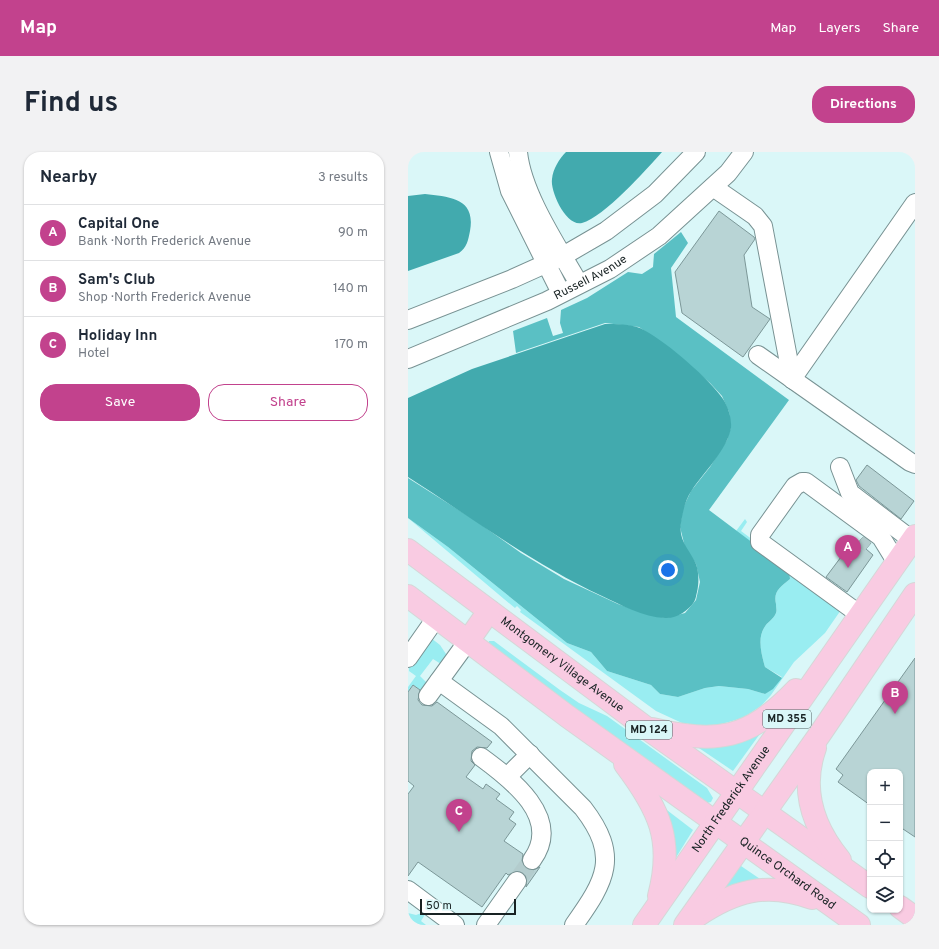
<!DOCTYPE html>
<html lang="en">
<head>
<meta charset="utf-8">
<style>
	:root { --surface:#fff; --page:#f2f2f3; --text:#1f2937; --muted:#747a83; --line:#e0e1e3; --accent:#c2428d }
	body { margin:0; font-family:Overpass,sans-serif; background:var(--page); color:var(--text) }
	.controls { position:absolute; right:12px; bottom:12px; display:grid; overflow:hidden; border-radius:8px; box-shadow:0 1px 3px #0004 }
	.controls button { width:36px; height:36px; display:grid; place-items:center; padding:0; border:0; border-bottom:1px solid var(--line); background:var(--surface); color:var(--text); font:20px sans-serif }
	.scale { position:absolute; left:12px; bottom:10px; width:96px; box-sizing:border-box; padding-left:4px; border:2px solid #182223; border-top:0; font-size:11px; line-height:14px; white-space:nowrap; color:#182223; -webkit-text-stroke:3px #daf7f8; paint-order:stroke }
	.you { position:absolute; left:260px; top:418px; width:14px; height:14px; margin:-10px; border:3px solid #fff; border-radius:50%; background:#1a73e8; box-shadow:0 0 0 6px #1a73e833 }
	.badge { display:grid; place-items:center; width:26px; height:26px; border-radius:50%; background:var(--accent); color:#fff; font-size:13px; font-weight:700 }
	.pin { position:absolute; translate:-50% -33px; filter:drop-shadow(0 1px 2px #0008) }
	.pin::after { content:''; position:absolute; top:21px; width:14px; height:12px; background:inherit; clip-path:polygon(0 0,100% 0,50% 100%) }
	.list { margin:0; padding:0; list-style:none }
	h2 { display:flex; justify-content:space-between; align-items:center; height:52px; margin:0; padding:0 16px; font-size:17px }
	h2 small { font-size:13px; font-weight:400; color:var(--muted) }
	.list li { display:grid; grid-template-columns:26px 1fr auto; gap:12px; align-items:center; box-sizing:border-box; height:56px; padding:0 16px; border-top:1px solid var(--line) }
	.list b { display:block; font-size:15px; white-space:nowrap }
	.list p { margin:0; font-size:13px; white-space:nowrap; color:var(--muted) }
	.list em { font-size:13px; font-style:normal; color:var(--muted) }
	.actions { display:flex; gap:8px; padding:12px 16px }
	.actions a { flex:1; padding:9px 0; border:1px solid var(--accent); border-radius:16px; text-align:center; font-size:14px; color:var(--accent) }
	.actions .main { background:var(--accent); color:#fff }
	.icon { flex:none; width:22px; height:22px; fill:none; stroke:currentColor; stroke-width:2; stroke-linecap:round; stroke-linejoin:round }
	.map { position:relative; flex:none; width:507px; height:773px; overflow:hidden; border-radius:16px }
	header { display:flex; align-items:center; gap:24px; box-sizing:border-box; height:56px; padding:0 20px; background:var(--accent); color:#fff }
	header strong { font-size:19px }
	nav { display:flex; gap:22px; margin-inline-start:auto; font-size:14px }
	.intro { display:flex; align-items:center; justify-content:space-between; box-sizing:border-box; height:96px; padding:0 24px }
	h1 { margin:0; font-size:28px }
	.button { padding:10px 18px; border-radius:16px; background:var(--accent); color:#fff; font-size:14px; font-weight:700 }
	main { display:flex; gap:24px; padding:0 24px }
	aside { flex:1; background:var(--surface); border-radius:16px; box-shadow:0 1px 3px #0004 }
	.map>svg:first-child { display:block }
	.green { fill:#99edf1 }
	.forest { fill:#5ac0c4 }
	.water { fill:#42aaae }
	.building { fill:#b8d4d5; stroke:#7c9798 }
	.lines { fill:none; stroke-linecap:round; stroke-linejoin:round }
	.minor-tunnel { stroke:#b3cccd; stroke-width:18; stroke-dasharray:18 9; stroke-linecap:butt }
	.minor-casing { stroke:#789293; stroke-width:20 }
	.major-casing { stroke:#d5d7d7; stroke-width:24 }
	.minor { stroke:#fff; stroke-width:18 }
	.major { stroke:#f9cbe2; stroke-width:22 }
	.labels { text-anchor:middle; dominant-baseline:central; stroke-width:4; stroke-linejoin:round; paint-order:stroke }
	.shield { fill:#daf7f8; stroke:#526263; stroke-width:1 }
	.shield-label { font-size:11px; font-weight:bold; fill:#182223 }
	.street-label { font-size:12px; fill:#182223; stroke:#daf7f8 }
</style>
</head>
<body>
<header>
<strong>Map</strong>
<nav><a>Map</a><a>Layers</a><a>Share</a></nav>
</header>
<div class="intro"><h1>Find us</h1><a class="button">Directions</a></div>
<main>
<aside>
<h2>Nearby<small>3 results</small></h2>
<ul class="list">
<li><span class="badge">A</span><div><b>Capital One</b><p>Bank · North Frederick Avenue</p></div><em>90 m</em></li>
<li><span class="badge">B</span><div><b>Sam's Club</b><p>Shop · North Frederick Avenue</p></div><em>140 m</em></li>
<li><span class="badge">C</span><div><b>Holiday Inn</b><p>Hotel</p></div><em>170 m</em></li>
</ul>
<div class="actions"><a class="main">Save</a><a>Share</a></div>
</aside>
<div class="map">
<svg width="507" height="773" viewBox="0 0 507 773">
	<rect width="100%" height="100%" fill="#daf7f8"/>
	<g class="green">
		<path d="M0,366L40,395L159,491L183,500L199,519L243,533L252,542L270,545L297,536L311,534L340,537L357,542L374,525L357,515C354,504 349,487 356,476C359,470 365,468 368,461C369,458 368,456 368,452C365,440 372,435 382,427L381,418L328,379L337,367L339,370L333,379L435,455L417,481L386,510L363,543L353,554L335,566L303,575L274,571L248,559L112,460L113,458L109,454L107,456L96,447Z"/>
		<polygon points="23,486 32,493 40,505 33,512 25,507 12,524 20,532 15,540 5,533 0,540 0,535 8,524 1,519 1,516"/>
		<polygon points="81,489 86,489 152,538 171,551 199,564 285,626 299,636 305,646 303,650 299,651 129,530 80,492"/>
		<polygon points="354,579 325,619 285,592"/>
		<polygon points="251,652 285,678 264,712"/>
		<polygon points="333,714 355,729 315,739 331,715"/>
		<polygon points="16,760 18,761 13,769 18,773 0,773 0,761 8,763"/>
	</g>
	<path class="forest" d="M273,80L280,91L263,116L268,165L381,248L301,358L381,418L382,427C372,435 365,440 368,452C368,456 369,458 368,461C365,468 359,470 356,476C349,487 354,504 357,515L374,526L365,537L357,542L340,537L311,534L297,536L270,545L252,542L243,533L199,519L183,500L159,491L40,395L0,366V326L68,369L113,401L156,427L210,452L235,461L258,466L277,461L288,448L292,430L288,412L277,395L272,375L275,356L283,339L302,315L319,288L323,275L321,260L314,244L302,231L265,199L231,175L197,171L108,201L105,179L139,166L145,184L155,181L152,171L153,158L179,146L220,120L234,122L245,115L246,102Z"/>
	<g class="water">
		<path d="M158,0H254C238,18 196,65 174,71C158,75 142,39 144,27C145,17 151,7 158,0Z"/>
		<path d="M17,42C42,45 68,46 62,79C60,89 59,95 51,101L0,119V44Z"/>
		<path d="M197,172C208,172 222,172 232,176C254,186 297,223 312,243C319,251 324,265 323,276C319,298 296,320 284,338C277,348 275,359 273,371C270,389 282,398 288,412C291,421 291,431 289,440C288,443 288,447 286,450C280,459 268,467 257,466C235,465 213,453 194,444C125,412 64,366 0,325V246L64,217Z"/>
	</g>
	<g class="building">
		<polygon points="311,59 346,85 347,87 336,103 344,155 362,167 335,205 274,161 267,120"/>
		<polygon points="459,313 506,349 493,367 451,334 448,328"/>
		<polygon points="455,385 463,391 458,397 465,403 439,440 418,425 445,389 449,392"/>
		<polygon points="507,506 507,685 492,675 492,620 462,620 462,653 430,630 435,623 428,617"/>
		<polygon points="5,533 12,538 10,548 14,553 24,554 29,550 84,590 79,596 69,595 64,599 63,609 67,613 58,625 75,637 78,632 92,642 88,647 106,660 101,667 108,672 96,689 115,702 114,709 119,717 125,718 132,715 118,735 119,725 115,720 110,719 100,723 98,721 74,755 10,710 0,724 0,642 6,634 0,629 0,540"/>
	</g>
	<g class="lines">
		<g class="minor-tunnel">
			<polyline points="454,386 462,392"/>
			<polyline points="109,729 124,708"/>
		</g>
		<g class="minor-casing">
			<g id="minor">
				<polyline points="91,0 102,39 153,141"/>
				<path d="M110,0C114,42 150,95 171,132"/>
				<polyline points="305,35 347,64 355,74 384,227 502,310 507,312"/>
				<polyline points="0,168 104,127 155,104 198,79 247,42 288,0"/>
				<polyline points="350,203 387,229"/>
				<path id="s1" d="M0,207L139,149L202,117L251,84L320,21L336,0"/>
				<polyline points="384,227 507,51"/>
				<polyline points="432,315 442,341 504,388"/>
				<polyline points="451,462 352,390 352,383 387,334 394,330 398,330 473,385 489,411"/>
				<polyline points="0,506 28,466"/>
				<path d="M31,529L93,574L175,656C212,704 198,728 166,773"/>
				<polyline points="20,544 60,489"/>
				<path d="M73,605C103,627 155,666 124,708"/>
				<polyline points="100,624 122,602"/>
				<polyline points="0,738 47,773"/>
				<polyline points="78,773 109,729"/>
			</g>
		</g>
		<g class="major-casing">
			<g id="major">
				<path id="s2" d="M0,398L237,575L462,735"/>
				<path id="s3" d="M0,444L159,564L451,773"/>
				<polyline points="60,489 81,459"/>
				<path d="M244,577C310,592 340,588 388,538"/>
				<path d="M407,596C392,638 405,675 432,708"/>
				<path d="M217,612C251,657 266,688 251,744"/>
				<polyline points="492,755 507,766"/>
				<path d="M286,766C325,739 358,729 404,746"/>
				<path id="s4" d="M236,773L507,384"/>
				<polyline points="277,773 412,582 507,442"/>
			</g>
		</g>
		<use href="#minor" class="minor"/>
		<use href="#major" class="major"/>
	</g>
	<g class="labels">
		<g class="shield">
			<rect x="355" y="558" width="48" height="18" rx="3"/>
			<rect x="218" y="569" width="46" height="18" rx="3"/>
		</g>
		<g class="shield-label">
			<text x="379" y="567">MD 355</text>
			<text x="241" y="578">MD 124</text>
		</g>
		<g class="street-label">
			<text stroke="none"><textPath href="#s1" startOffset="200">Russell Avenue</textPath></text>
			<text stroke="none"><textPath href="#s2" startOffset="192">Montgomery Village Avenue</textPath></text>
			<text stroke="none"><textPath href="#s4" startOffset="153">North Frederick Avenue</textPath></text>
			<text stroke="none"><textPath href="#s3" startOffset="470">Quince Orchard Road</textPath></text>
		</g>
	</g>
</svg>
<div class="controls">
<button>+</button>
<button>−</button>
<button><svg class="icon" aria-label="locate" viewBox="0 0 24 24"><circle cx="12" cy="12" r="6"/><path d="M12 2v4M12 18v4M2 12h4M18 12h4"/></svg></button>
<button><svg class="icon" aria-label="layers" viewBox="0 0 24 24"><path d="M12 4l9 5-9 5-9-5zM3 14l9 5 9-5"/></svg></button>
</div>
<div class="scale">50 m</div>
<div class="you"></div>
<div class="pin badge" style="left:440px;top:416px">A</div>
<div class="pin badge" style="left:487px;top:562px">B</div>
<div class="pin badge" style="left:51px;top:680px">C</div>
</div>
</main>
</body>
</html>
